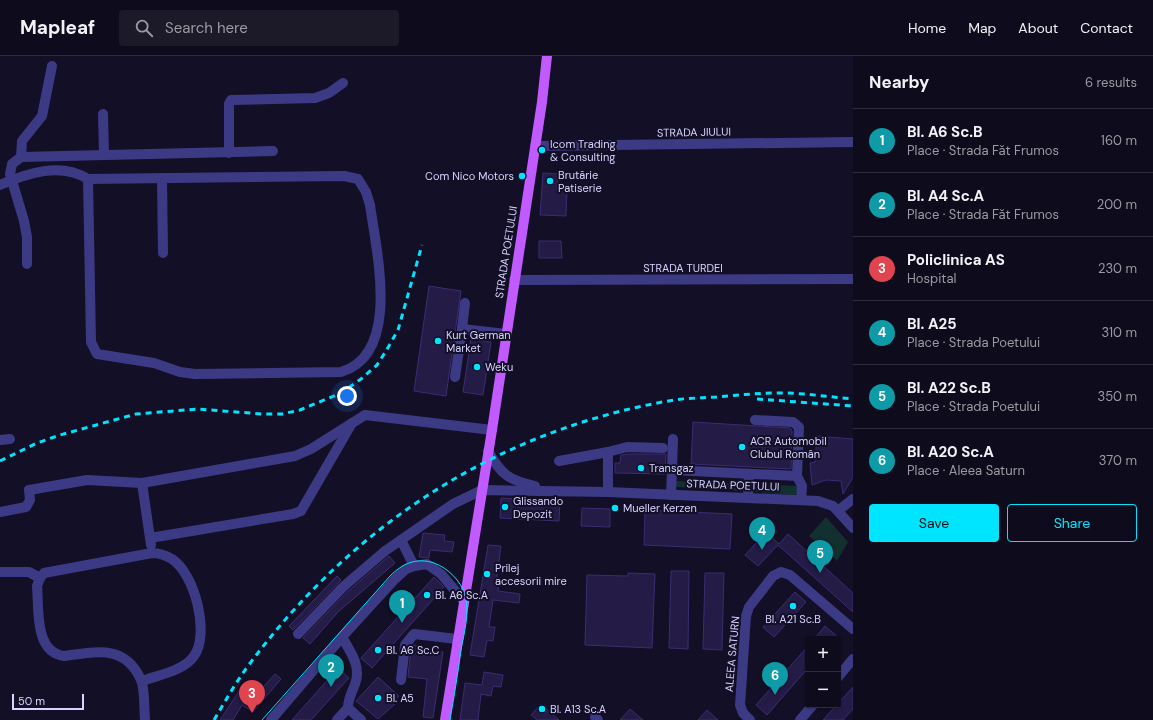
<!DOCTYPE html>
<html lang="en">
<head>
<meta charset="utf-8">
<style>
	:root { --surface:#0e0b1c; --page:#1c1929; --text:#f1f3f6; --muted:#9b9ba3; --line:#2e2b3b; --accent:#00e5ff }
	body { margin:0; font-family:"DM Sans",sans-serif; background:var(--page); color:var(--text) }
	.controls { position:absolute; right:12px; bottom:12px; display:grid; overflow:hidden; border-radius:4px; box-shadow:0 1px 3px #0004 }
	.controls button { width:36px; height:36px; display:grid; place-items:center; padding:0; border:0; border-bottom:1px solid var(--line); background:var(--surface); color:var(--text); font:20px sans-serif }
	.scale { position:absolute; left:12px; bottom:10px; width:72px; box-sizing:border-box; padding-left:4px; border:2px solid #d9d4ff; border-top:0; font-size:11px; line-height:14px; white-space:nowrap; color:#d9d4ff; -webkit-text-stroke:3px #130f26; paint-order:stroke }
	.you { position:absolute; left:347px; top:340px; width:14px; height:14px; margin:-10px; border:3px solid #fff; border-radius:50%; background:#1a73e8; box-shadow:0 0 0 6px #1a73e833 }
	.badge { display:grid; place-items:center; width:26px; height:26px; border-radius:50%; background:var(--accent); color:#fff; font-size:13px; font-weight:700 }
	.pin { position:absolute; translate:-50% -33px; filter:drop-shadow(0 1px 2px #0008) }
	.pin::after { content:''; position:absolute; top:21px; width:14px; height:12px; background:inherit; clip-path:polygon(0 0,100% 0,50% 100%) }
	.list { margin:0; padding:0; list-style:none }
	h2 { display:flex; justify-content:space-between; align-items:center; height:52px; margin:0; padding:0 16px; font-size:17px }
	h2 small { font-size:13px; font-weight:400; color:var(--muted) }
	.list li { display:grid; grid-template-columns:26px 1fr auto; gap:12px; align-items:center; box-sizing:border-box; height:64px; padding:0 16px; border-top:1px solid var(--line) }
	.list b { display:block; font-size:15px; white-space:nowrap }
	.list p { margin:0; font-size:13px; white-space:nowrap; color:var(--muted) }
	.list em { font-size:13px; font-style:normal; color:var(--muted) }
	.actions { display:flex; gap:8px; padding:12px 16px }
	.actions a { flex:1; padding:9px 0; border:1px solid var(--accent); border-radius:4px; text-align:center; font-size:14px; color:var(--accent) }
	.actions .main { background:var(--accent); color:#111 }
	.icon { flex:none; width:22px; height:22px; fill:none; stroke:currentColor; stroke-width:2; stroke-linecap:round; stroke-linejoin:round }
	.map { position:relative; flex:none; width:853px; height:664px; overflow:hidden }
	header { display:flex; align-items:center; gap:24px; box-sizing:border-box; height:56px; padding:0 20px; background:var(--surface); border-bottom:1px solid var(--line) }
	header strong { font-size:19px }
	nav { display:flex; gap:22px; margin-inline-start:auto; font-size:14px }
	.search { width:280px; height:36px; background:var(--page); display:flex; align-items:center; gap:10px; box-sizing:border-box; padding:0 14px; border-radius:4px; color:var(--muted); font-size:15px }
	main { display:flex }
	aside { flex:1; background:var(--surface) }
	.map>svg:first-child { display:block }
	.green { fill:#12302f }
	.building { fill:#241b47; stroke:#3b2d73 }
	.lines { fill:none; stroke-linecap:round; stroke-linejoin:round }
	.minor { stroke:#3d3a85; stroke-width:10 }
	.major { stroke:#c25bff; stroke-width:10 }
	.tram { stroke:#00e5ff; stroke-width:1 }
	.rail { stroke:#00e5ff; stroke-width:3; stroke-dasharray:6 5; stroke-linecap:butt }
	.poi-dot { fill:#00e5ff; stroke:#130f26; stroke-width:1.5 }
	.labels { text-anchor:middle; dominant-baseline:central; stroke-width:4; stroke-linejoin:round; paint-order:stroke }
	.street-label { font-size:11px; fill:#d9d4ff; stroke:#130f26 }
	.poi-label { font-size:11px; fill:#d9d4ff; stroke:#130f26; text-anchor:start }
</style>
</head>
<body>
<header>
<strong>Mapleaf</strong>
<div class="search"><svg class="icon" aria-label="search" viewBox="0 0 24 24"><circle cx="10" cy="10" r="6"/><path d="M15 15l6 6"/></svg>Search here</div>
<nav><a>Home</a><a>Map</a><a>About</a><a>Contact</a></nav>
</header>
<main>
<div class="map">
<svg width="853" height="664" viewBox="0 0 853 664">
	<rect width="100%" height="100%" fill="#130f26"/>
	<g class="green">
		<polygon points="676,425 744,428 745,433 743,435 677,431 674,429"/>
		<polygon points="753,428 799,430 797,437 795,439 756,436 752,433"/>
		<polygon points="826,461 848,486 837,505 809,480"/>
	</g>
	<g class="building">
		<polygon points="543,117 558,118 557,132 567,132 566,160 540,159"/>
		<polygon points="539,185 561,185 562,202 539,202"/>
		<polygon points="429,230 461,235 446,340 414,335"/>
		<polygon points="471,283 491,286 483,339 463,336"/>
		<polygon points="693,366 790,372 792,374 791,413 691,408"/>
		<polygon points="817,380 853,383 853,421 843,438 841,425 826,424 812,429 810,407 815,406"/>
		<polygon points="628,398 666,398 665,418 615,417 615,407 620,407 621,399"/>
		<polygon points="501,442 560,445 559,465 500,462"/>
		<polygon points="582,452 610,453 610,471 581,470"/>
		<polygon points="645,454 732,458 730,493 644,489"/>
		<polygon points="766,476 779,488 788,478 853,537 853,556 778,489 758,510 745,499"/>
		<polygon points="423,477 445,479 444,485 454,486 452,496 430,494 429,502 419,501"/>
		<polygon points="488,489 501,490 496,528 499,528 498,535 520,538 519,547 493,544 489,571 495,571 493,585 487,584 484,601 470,599"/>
		<polygon points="389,500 395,507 338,556 310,588 303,582 347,536"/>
		<polygon points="671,515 689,515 688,593 669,592"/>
		<polygon points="628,517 655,518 652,592 585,589 587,519 628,520"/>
		<polygon points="705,517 724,517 722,594 703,593"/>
		<polygon points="337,520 341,524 293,574 289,570"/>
		<polygon points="434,521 444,531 372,612 361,602"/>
		<polygon points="795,536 806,546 774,581 763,571"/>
		<polygon points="825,570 840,583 814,583"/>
		<polygon points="413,589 421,590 420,594 443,596 433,662 423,661 427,623 408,621 411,592"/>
		<polygon points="808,590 808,612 767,659 756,649"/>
		<polygon points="338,612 349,622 311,664 292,664"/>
		<polygon points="484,616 503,619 501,631 493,630 491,640 481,638 478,664 460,664 465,627 482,629"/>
		<polygon points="275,618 281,623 253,656 242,649 233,664 220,664 243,629 256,639"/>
		<polygon points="378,621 399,640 393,646 395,648 378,663 356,645"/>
		<polygon points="853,631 853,653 843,664 823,664"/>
		<polygon points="541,648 559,664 537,664 531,659"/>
		<polygon points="630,653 643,664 620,664"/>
		<polygon points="707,654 718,664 698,664"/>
	</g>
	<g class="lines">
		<g class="minor">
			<polyline points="103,58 104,99"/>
			<polyline points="535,90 853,86"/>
			<polyline points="229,97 229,48 231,44 315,42 329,37 343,27"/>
			<polyline points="21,101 22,85 42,60 52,10"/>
			<polyline points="162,122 163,197"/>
			<path d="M0,129C28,117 60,106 88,123L344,120L358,123L366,136L370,149C376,194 402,298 341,316L195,318L180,316L154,307L97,298L91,286L88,123"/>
			<polyline points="27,208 27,181 24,165 10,118 12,108 21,101 273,95"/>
			<polyline points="514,224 853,223"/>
			<polyline points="462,273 465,247"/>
			<polyline points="455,321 462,273 506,278"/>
			<polyline points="755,364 793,366 799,371 797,420 802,430 801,444"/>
			<polyline points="673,383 672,414 797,420"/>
			<polyline points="0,384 10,383"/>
			<path d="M488,395C501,419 509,424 535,430"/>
			<polyline points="559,405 608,396"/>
			<polyline points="142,427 151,489"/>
			<polyline points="608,436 608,396 627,391 663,392"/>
			<polyline points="671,439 672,414"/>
			<polyline points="748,442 749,418"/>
			<polyline points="839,454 853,443"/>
			<polyline points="0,456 26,451 30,444 29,434 87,424 142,427 295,400 311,393 365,359 492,374"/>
			<polyline points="150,482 293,458 301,455 352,367"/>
			<polyline points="401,484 414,510"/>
			<polyline points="0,516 29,516 40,522"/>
			<polyline points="298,578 343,531 385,495 453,448 482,434 608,436 818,445 833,450 853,472"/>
			<path d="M342,581C350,595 362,611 355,628C352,637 348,642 348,652L361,664"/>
			<polyline points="838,621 853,603"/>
			<polyline points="401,624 405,589 414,578 457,583"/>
			<path d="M142,625C158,619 184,615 194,600C210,578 195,518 172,503C165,499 159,497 152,497L44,517L40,522L37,530C39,552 34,596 64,600C96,596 125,588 141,624C145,633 144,654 145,664"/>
			<polyline points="595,661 598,664"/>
			<polyline points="271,664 342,581 395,523 406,513 414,510 427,508 441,518 463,544"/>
			<polyline points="337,664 348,652"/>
			<polyline points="750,664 743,657 740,649 746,560 749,551 773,520 781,516 790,519 853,573"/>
			<polyline points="800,664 813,649"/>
		</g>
		<polyline class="major" points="445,664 492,374 542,46 547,0"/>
		<path class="tram" d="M262,664L390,520C402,508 416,501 434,507C448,512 461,525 465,539C470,557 464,577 461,594C458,617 454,641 450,664"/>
		<g class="rail">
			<polyline points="757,343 853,350"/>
			<polyline points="0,405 37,387 60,379 136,358 198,353 262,358 282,358 300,354 341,337 361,323 377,309 386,295 398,274 422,189"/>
			<path d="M214,664C226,644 237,624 251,606C356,466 501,373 674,344C688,342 702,342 716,341C738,339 759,337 781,337C805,337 829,341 853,343"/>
		</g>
	</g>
	<g class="poi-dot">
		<circle cx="542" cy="94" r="4"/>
		<circle cx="522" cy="120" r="4"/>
		<circle cx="550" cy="125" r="4"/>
		<circle cx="438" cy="285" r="4"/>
		<circle cx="477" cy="311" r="4"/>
		<circle cx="742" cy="391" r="4"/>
		<circle cx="641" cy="412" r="4"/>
		<circle cx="505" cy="451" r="4"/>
		<circle cx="615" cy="452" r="4"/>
		<circle cx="487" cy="518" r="4"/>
		<circle cx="427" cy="539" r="4"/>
		<circle cx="793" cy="550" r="4"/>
		<circle cx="378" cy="594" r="4"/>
		<circle cx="378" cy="642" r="4"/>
		<circle cx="542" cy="653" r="4"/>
	</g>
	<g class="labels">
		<g class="street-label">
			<text transform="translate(694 76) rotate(-1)">STRADA JIULUI</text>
			<text transform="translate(506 196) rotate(-81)">STRADA POETULUI</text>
			<text x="683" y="212">STRADA TURDEI</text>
			<text transform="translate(733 429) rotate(2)">STRADA POETULUI</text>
			<text transform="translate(732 598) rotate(-85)">ALEEA SATURN</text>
		</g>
		<g class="poi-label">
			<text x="550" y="88">Icom Trading<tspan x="550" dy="13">&amp; Consulting</tspan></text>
			<text x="558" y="119">Brutărie<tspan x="558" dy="13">Patiserie</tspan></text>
			<text x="514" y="120" text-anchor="end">Com Nico Motors</text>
			<text x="446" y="279">Kurt German<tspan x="446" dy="13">Market</tspan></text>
			<text x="485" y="311">Weku</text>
			<text x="750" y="385">ACR Automobil<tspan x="750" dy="13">Clubul Român</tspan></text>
			<text x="649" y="412">Transgaz</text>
			<text x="513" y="445">Glissando<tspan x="513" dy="13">Depozit</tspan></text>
			<text x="623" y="452">Mueller Kerzen</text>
			<text x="495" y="512">Prilej<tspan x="495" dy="13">accesorii mire</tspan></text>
			<text x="435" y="539">Bl. A6 Sc.A</text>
			<text x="793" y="563" text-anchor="middle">Bl. A21 Sc.B</text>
			<text x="386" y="594">Bl. A6 Sc.C</text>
			<text x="386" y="642">Bl. A5</text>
			<text x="550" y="653">Bl. A13 Sc.A</text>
		</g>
	</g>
</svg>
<div class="controls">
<button>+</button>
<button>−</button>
</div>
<div class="scale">50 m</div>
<div class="you"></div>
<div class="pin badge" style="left:402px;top:567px;background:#0f9aa8">1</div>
<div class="pin badge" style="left:331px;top:631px;background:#0f9aa8">2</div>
<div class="pin badge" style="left:252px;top:657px;background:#e0444e">3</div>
<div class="pin badge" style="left:762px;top:494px;background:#0f9aa8">4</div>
<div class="pin badge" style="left:820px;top:517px;background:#0f9aa8">5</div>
<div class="pin badge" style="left:775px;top:639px;background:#0f9aa8">6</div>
</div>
<aside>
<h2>Nearby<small>6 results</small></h2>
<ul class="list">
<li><span class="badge" style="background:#0f9aa8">1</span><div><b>Bl. A6 Sc.B</b><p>Place · Strada Făt Frumos</p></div><em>160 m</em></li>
<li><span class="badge" style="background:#0f9aa8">2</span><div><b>Bl. A4 Sc.A</b><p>Place · Strada Făt Frumos</p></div><em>200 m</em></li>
<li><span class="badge" style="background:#e0444e">3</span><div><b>Policlinica AS</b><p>Hospital</p></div><em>230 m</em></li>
<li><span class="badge" style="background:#0f9aa8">4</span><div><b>Bl. A25</b><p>Place · Strada Poetului</p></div><em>310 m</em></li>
<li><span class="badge" style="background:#0f9aa8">5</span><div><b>Bl. A22 Sc.B</b><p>Place · Strada Poetului</p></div><em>350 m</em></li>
<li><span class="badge" style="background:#0f9aa8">6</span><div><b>Bl. A20 Sc.A</b><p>Place · Aleea Saturn</p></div><em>370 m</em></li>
</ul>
<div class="actions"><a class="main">Save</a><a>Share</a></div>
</aside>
</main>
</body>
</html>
